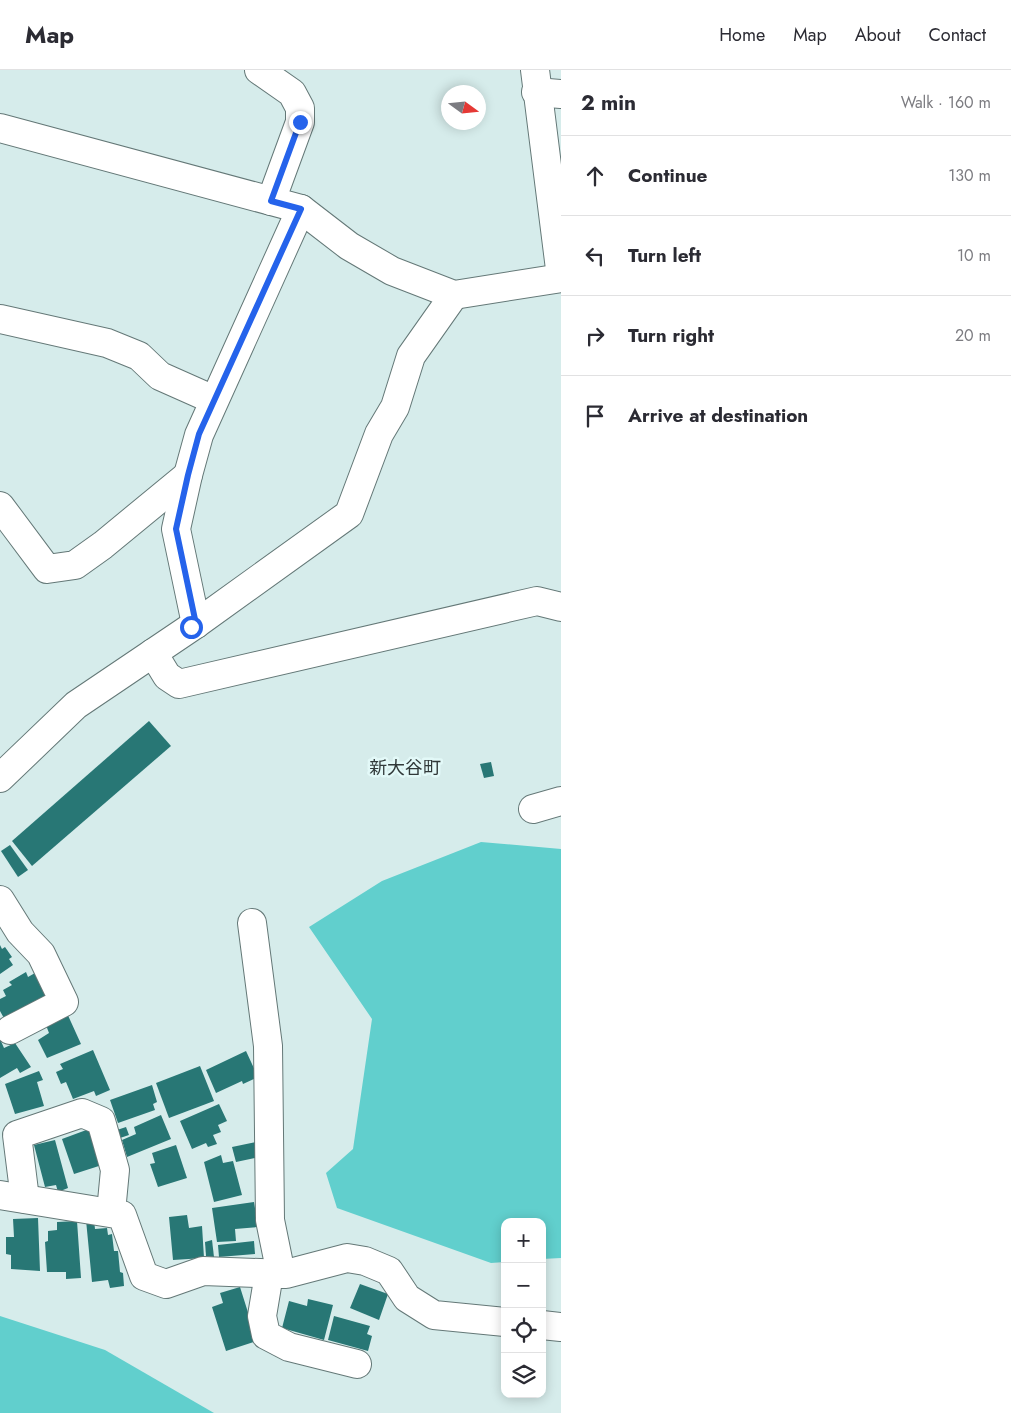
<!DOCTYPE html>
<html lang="en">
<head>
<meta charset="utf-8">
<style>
	:root { --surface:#fff; --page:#f2f2f3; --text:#2b2b33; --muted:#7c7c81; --line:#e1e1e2 }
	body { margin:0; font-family:Jost,"Noto Sans JP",sans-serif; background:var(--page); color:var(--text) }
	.controls { position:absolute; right:15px; bottom:15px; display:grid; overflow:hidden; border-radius:10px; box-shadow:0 2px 12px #0003 }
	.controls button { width:45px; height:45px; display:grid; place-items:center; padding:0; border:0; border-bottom:1px solid var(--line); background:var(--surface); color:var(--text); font:25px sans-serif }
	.compass { position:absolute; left:441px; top:15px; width:45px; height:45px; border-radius:50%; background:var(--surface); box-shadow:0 2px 12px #0003; rotate:105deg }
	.stop { position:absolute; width:15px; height:15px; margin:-11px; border:4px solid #2563eb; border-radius:50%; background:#fff }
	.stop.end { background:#2563eb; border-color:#fff; box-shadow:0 1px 5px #0008 }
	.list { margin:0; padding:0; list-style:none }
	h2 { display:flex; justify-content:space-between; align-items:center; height:65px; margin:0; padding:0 20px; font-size:21px }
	h2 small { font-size:16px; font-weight:400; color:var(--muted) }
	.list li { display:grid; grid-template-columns:32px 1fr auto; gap:15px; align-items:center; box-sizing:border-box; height:80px; padding:0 20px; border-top:1px solid var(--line) }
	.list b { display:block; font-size:19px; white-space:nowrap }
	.list em { font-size:16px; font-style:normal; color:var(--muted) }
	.icon { flex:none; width:28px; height:28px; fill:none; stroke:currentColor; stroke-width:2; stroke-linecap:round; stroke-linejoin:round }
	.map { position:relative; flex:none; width:561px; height:1343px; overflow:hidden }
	header { display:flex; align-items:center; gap:30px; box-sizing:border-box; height:70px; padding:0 25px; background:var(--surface); border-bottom:1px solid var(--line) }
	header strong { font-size:24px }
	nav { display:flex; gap:28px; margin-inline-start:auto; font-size:18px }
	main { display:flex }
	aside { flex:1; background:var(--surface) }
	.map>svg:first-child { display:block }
	.green { fill:#61cfcd }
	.building { fill:#287775 }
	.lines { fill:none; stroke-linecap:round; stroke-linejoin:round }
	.minor-casing { stroke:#647877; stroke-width:30 }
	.minor { stroke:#fff; stroke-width:28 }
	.route { stroke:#2563eb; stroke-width:6 }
	.labels { text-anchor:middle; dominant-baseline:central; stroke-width:5; stroke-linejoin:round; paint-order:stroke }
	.quarter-label { font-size:18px; fill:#313939; stroke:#e3f9f8 }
</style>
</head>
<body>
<header>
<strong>Map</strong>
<nav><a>Home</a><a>Map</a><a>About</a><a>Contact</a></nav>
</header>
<main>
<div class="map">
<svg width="561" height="1343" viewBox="0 0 561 1343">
	<rect width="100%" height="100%" fill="#d6eceb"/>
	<g class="green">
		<polygon points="481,772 561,779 561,1188 542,1189 542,1152 505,1152 505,1192 491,1193 337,1138 326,1103 353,1079 372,949 309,857 382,811"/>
		<polygon points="0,1246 105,1280 214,1343 0,1343"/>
	</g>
	<g class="building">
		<polygon points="149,651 171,676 32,796 12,771"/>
		<polygon points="491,692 494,706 484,708 480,694"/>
		<polygon points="10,775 28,800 18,807 1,781"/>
		<polygon points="0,875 2,879 5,877 12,887 9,889 13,895 0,904"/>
		<polygon points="26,902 28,907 35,903 48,927 5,950 0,941 0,929 6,926 3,920 12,915 9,912"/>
		<polygon points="66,941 81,974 47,988 38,970 49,963 44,950"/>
		<polygon points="0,969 4,978 15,973 31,997 20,1003 17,998 0,1008"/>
		<polygon points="93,980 110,1020 96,1026 94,1021 73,1029 66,1012 61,1014 56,1002 63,999 60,994"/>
		<polygon points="246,981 258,1007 243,1014 242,1011 216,1023 206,1000"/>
		<polygon points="200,996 214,1031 169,1048 156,1013"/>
		<polygon points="39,1001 43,1010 37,1012 44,1036 15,1044 5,1014"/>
		<polygon points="152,1015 157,1032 153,1034 155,1040 118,1053 110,1030"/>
		<polygon points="219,1034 227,1051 218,1055 221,1062 213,1065 217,1074 208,1077 206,1073 192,1079 180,1051"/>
		<polygon points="161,1045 171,1069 127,1087 122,1070 136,1064 134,1057"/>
		<polygon points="126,1057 129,1065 117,1069 114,1061"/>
		<polygon points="89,1059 102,1095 74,1104 62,1069"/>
		<polygon points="55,1070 68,1118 58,1122 56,1115 45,1117 34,1075"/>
		<polygon points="256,1072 259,1087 236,1092 232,1077"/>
		<polygon points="176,1075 187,1108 158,1117 150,1094 155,1093 152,1083"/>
		<polygon points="221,1085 223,1093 233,1091 242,1125 214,1132 204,1092"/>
		<polygon points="254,1132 258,1157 235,1159 236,1171 217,1172 212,1138"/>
		<polygon points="187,1145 189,1158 202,1156 204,1188 173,1190 169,1147"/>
		<polygon points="38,1148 40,1201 11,1199 11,1185 6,1184 6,1167 14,1167 13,1149"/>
		<polygon points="86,1150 94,1150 95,1159 107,1158 108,1165 112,1164 114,1181 118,1181 120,1202 123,1203 124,1216 110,1218 108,1210 92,1212"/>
		<polygon points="77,1151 81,1208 66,1209 66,1202 47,1202 45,1172 48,1171 48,1161 57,1160 57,1152"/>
		<polygon points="212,1170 214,1187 206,1186 205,1172"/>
		<polygon points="254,1171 255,1184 219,1187 218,1175"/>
		<polygon points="360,1214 388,1224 379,1250 350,1238"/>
		<polygon points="240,1217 257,1271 226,1281 212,1237 223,1233 220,1223"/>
		<polygon points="308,1229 333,1235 324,1270 282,1258 289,1231 307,1236"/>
		<polygon points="334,1246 370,1256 367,1264 372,1266 368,1281 328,1270"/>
	</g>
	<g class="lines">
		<g class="minor-casing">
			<g id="minor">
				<polyline points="259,0 292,23 300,38 300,52 271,131"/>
				<polyline points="535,0 561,207"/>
				<polyline points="536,22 561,24"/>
				<polyline points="0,58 301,139 349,176 392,201 454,225 561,208"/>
				<polyline points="0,249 107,273 139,286 160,306 214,330"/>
				<polyline points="0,436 47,499 75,495 103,475 188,405"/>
				<polyline points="196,554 176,459 188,405 199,365 301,139"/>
				<polyline points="153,583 167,606 179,614 537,531 561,537"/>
				<polyline points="0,708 76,635 196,554 349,444 379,364 395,337 411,286 454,225"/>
				<polyline points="533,739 561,731"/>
				<polyline points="0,830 20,862 41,884 64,932 10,960"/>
				<polyline points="252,853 268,976 270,1150 281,1204"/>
				<polyline points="0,1125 122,1145 144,1206 166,1214 203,1201 286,1204 347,1188 365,1191 389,1201 407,1228 434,1245 505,1252"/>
				<polyline points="25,1129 17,1065 82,1043 101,1051 115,1100 111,1142"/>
				<polyline points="269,1204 262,1246 266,1265 289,1277 357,1294"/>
				<polyline points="542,1255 561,1257"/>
			</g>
		</g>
		<use href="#minor" class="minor"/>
	</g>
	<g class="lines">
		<polyline class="route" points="191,557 196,554 176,459 188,405 199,364 301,139 271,131 300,52"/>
	</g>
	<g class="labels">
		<g class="quarter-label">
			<text x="405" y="698">新大谷町</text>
		</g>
	</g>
</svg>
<div class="controls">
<button>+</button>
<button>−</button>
<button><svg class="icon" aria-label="locate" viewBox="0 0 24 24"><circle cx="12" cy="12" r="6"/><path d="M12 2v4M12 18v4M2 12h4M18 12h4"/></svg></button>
<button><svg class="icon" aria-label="layers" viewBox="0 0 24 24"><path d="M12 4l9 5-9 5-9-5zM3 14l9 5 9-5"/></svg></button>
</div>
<svg class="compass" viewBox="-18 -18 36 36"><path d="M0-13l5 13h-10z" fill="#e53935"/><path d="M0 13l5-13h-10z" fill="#7c7c81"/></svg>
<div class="stop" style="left:191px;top:557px"></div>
<div class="stop end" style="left:300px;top:52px"></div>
</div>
<aside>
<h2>2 min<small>Walk · 160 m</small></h2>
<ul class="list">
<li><svg class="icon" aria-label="ahead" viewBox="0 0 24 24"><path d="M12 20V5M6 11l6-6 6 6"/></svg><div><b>Continue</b></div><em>130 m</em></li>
<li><svg class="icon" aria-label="left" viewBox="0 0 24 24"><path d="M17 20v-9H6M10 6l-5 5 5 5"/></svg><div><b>Turn left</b></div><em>10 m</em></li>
<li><svg class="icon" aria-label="right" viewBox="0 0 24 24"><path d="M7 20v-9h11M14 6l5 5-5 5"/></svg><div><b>Turn right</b></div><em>20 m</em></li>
<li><svg class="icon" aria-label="arrive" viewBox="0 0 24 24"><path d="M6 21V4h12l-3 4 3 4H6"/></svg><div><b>Arrive at destination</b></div></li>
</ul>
</aside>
</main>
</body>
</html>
